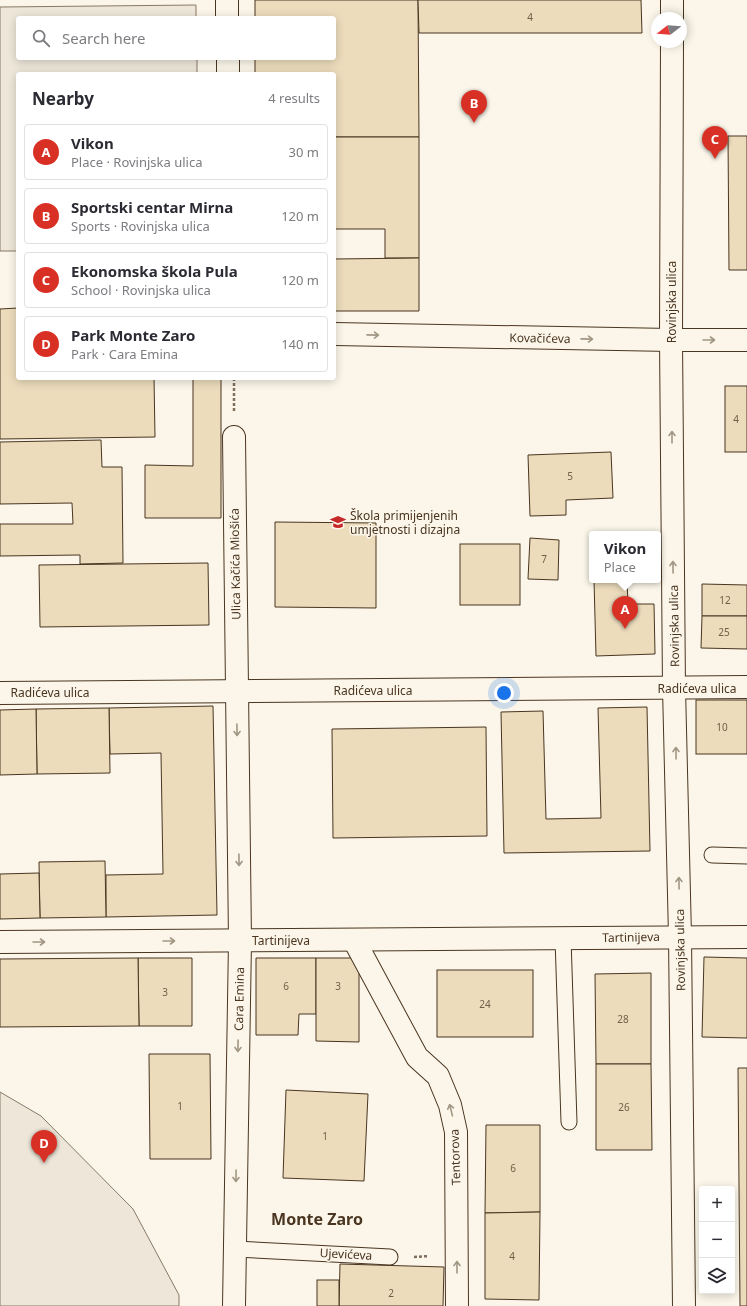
<!DOCTYPE html>
<html lang="en">
<head>
<meta charset="utf-8">
<style>
	:root { --surface:#fff; --page:#f7f7f7; --text:#2b2b33; --muted:#7c7c81; --line:#e1e1e2; --accent:#d93025 }
	body { margin:0; font-family:"Noto Sans",sans-serif; background:var(--page); color:var(--text) }
	.controls { position:absolute; right:12px; bottom:12px; display:grid; overflow:hidden; border-radius:4px; box-shadow:0 2px 10px #0003 }
	.controls button { width:36px; height:36px; display:grid; place-items:center; padding:0; border:0; border-bottom:1px solid var(--line); background:var(--surface); color:var(--text); font:20px sans-serif }
	.compass { position:absolute; left:651px; top:12px; width:36px; height:36px; border-radius:50%; background:var(--surface); box-shadow:0 2px 10px #0003; rotate:253deg }
	.you { position:absolute; left:504px; top:693px; width:14px; height:14px; margin:-10px; border:3px solid #fff; border-radius:50%; background:#1a73e8; box-shadow:0 0 0 6px #1a73e833 }
	.badge { display:grid; place-items:center; width:26px; height:26px; border-radius:50%; background:var(--accent); color:#fff; font-size:13px; font-weight:700 }
	.pin { position:absolute; translate:-50% -33px; filter:drop-shadow(0 1px 2px #0008) }
	.pin::after { content:''; position:absolute; top:21px; width:14px; height:12px; background:inherit; clip-path:polygon(0 0,100% 0,50% 100%) }
	.popup { position:absolute; left:589px; top:531px; width:72px; height:52px; box-sizing:border-box; display:grid; place-content:center; border-radius:4px; background:var(--surface); filter:drop-shadow(0 1px 3px #0005); font-size:13px; white-space:nowrap; color:var(--muted) }
	.popup b { font-size:15px; color:var(--text) }
	.popup::after { content:''; position:absolute; left:50%; top:100%; margin-left:-8px; border:8px solid transparent; border-top-color:var(--surface) }
	.list { margin:0; padding:0; list-style:none }
	h2 { display:flex; justify-content:space-between; align-items:center; height:52px; margin:0; padding:0 16px; font-size:17px }
	h2 small { font-size:13px; font-weight:400; color:var(--muted) }
	.list li { display:grid; grid-template-columns:26px 1fr auto; gap:12px; align-items:center; box-sizing:border-box; height:56px; margin:0 8px 8px; padding:0 8px; border:1px solid var(--line); border-radius:4px }
	.list b { display:block; font-size:15px; white-space:nowrap }
	.list p { margin:0; font-size:13px; white-space:nowrap; color:var(--muted) }
	.list em { font-size:13px; font-style:normal; color:var(--muted) }
	.icon { flex:none; width:22px; height:22px; fill:none; stroke:currentColor; stroke-width:2; stroke-linecap:round; stroke-linejoin:round }
	.map { position:relative; flex:none; width:747px; height:1306px; overflow:hidden }
	.search { position:absolute; background:var(--surface); box-shadow:0 2px 10px #0003; left:16px; top:16px; width:320px; height:44px; display:flex; align-items:center; gap:10px; box-sizing:border-box; padding:0 14px; border-radius:4px; color:var(--muted); font-size:15px }
	.panel { position:absolute; background:var(--surface); box-shadow:0 2px 10px #0003; left:16px; top:72px; width:320px; height:308px; border-radius:4px }
	.map>svg:first-child { display:block }
	.green { fill:#ede6d9; stroke:#887966 }
	.building { fill:#ecdcbc; stroke:#4a3520 }
	.lines { fill:none; stroke-linecap:round; stroke-linejoin:round }
	.lane-casing { stroke:#4a3520; stroke-width:17 }
	.street-casing { stroke:#4a3520; stroke-width:24 }
	.secondary-casing { stroke:#4a3520; stroke-width:24 }
	.path { stroke:#7f6f5c; stroke-width:2.5; stroke-dasharray:3 2; stroke-linecap:butt }
	.lane { stroke:#fbf6e9; stroke-width:15 }
	.street { stroke:#fbf6e9; stroke-width:22 }
	.secondary { stroke:#fbf6e9; stroke-width:22 }
	.oneway { stroke:#a29684 }
	.labels { text-anchor:middle; dominant-baseline:central; stroke-width:3; stroke-linejoin:round; paint-order:stroke }
	.number-label { font-size:10px; fill:#725f47 }
	.street-label { font-size:12px; fill:#4a3520; stroke:#fbf6e9 }
	.poi-label { font-size:12px; fill:#4a3520; stroke:#fbf6e9; text-anchor:start }
	.district-label { font-size:16px; font-weight:bold; fill:#4a3520; stroke:#fbf6e9 }
</style>
</head>
<body>
<div class="map">
<svg width="747" height="1306" viewBox="0 0 747 1306">
	<rect width="100%" height="100%" fill="#fbf6e9"/>
	<g class="green">
		<polygon points="196,5 196,18 18,18 18,58 197,58 197,74 18,74 18,251 0,251 0,7"/>
		<polygon points="0,1092 41,1116 133,1209 179,1295 179,1306 0,1306"/>
	</g>
	<g class="building">
		<polygon points="255,0 418,0 419,137 334,137 334,74 255,74 255,58 334,58 334,18 255,18"/>
		<polygon points="418,0 641,0 642,33 419,33"/>
		<polygon points="728,136 747,136 747,270 729,270"/>
		<polygon points="334,137 419,137 419,258 385,258 385,229 334,229"/>
		<polygon points="419,258 419,311 334,311 334,259"/>
		<polygon points="18,308 18,378 154,378 155,437 0,439 0,309"/>
		<polygon points="193,378 221,378 221,518 145,518 145,465 193,466"/>
		<rect x="725" y="386" width="22" height="66"/>
		<polygon points="101,440 102,467 122,467 123,563 80,564 80,555 0,556 0,524 73,524 72,503 0,504 0,442"/>
		<polygon points="611,452 613,498 566,500 566,515 530,516 528,455"/>
		<polygon points="275,522 376,523 376,608 275,607"/>
		<polygon points="530,538 559,540 558,580 528,579"/>
		<rect x="460" y="544" width="60" height="61"/>
		<polygon points="208,563 209,625 40,627 39,565"/>
		<polygon points="594,580 627,580 628,604 654,604 655,654 596,656"/>
		<polygon points="702,584 747,585 747,616 702,616"/>
		<polygon points="702,616 747,616 747,649 701,648"/>
		<rect x="696" y="700" width="51" height="54"/>
		<polygon points="213,706 217,915 106,917 106,875 163,874 161,753 110,754 109,708"/>
		<polygon points="647,707 650,851 504,853 501,712 543,711 546,819 601,818 598,708"/>
		<polygon points="109,708 110,773 37,774 36,709"/>
		<polygon points="36,709 37,774 0,775 0,710"/>
		<polygon points="486,727 487,836 333,838 332,729"/>
		<polygon points="105,861 106,917 40,918 39,862"/>
		<polygon points="39,873 40,918 0,919 0,874"/>
		<polygon points="704,957 747,958 747,1038 702,1037"/>
		<polygon points="138,958 192,958 192,1026 139,1026"/>
		<polygon points="138,958 139,1026 0,1027 0,959"/>
		<polygon points="256,958 316,958 316,1014 299,1014 298,1035 256,1035"/>
		<polygon points="316,958 359,958 359,1042 316,1041"/>
		<rect x="437" y="970" width="96" height="67"/>
		<polygon points="651,973 651,1064 596,1064 595,974"/>
		<polygon points="149,1054 210,1054 211,1159 150,1159"/>
		<polygon points="596,1064 651,1064 652,1150 596,1150"/>
		<polygon points="738,1068 747,1068 747,1306 740,1306"/>
		<polygon points="286,1090 368,1094 364,1181 283,1178"/>
		<polygon points="486,1125 540,1125 540,1212 485,1213"/>
		<polygon points="540,1212 539,1300 485,1299 485,1213"/>
		<polygon points="340,1264 444,1267 443,1306 339,1306"/>
		<rect x="317" y="1280" width="22" height="26"/>
	</g>
	<g class="lines">
		<g class="lane-casing">
			<g id="lane">
				<polyline points="712,855 747,856"/>
				<polyline points="563,938 569,1122"/>
				<polyline points="235,1249 390,1257"/>
			</g>
		</g>
		<g class="street-casing">
			<g id="street">
				<polyline points="227,0 227,18"/>
				<polyline points="672,18 672,0"/>
				<polyline points="672,42 671,340 674,688 680,936 684,1306"/>
				<polyline points="228,58 228,74"/>
				<polyline points="334,334 671,340 747,340"/>
				<polyline points="354,940 417,1057 438,1076 450,1105 456,1132 457,1306"/>
				<polyline points="0,942 747,937"/>
				<polyline points="234,1306 240,941 234,437"/>
			</g>
		</g>
		<g class="secondary-casing">
			<polyline id="secondary" points="0,693 747,687"/>
		</g>
		<g class="path">
			<polyline points="234,411 234,378"/>
			<polyline points="414,1257 429,1256"/>
		</g>
		<use href="#lane" class="lane"/>
		<use href="#street" class="street"/>
		<use href="#secondary" class="secondary"/>
	</g>
	<defs><path id="oneway-shaft" d="M-6 0H5M1.5-3L5.5 0L1.5 3" fill="none" stroke-width="1.6" stroke-linecap="round" stroke-linejoin="round"/></defs>
	<g class="oneway">
		<use href="#oneway-shaft" transform="translate(373 335) rotate(1)"/>
		<use href="#oneway-shaft" transform="translate(587 339) rotate(1)"/>
		<use href="#oneway-shaft" transform="translate(709 340)"/>
		<use href="#oneway-shaft" transform="translate(672 437) rotate(-90)"/>
		<use href="#oneway-shaft" transform="translate(673 567) rotate(-91)"/>
		<use href="#oneway-shaft" transform="translate(237 730) rotate(89)"/>
		<use href="#oneway-shaft" transform="translate(676 753) rotate(-91)"/>
		<use href="#oneway-shaft" transform="translate(239 860) rotate(89)"/>
		<use href="#oneway-shaft" transform="translate(679 883) rotate(-91)"/>
		<use href="#oneway-shaft" transform="translate(169 941)"/>
		<use href="#oneway-shaft" transform="translate(39 942)"/>
		<use href="#oneway-shaft" transform="translate(238 1046) rotate(91)"/>
		<use href="#oneway-shaft" transform="translate(451 1110) rotate(-104)"/>
		<use href="#oneway-shaft" transform="translate(236 1176) rotate(91)"/>
		<use href="#oneway-shaft" transform="translate(457 1267) rotate(-90)"/>
	</g>
	<defs>
		<g id="school-bare" transform="scale(1.2)"><path d="M0-5L7-2L0 1L-7-2ZM-4 1L0 2.5L4 1V4Q0 6-4 4Z" fill="#c62828" stroke="#fbf6e9" stroke-width="2.5" paint-order="stroke"/></g>
	</defs>
	<g fill-rule="evenodd">
		<use href="#school-bare" x="338" y="522"/>
	</g>
	<g class="labels">
		<g class="number-label">
			<text x="530" y="17">4</text>
			<text x="736" y="419">4</text>
			<text x="570" y="476">5</text>
			<text x="544" y="559">7</text>
			<text x="725" y="600">12</text>
			<text x="724" y="632">25</text>
			<text x="722" y="727">10</text>
			<text x="286" y="986">6</text>
			<text x="338" y="986">3</text>
			<text x="165" y="992">3</text>
			<text x="485" y="1004">24</text>
			<text x="623" y="1019">28</text>
			<text x="180" y="1106">1</text>
			<text x="624" y="1107">26</text>
			<text x="325" y="1136">1</text>
			<text x="513" y="1168">6</text>
			<text x="512" y="1256">4</text>
			<text x="391" y="1293">2</text>
		</g>
		<g class="street-label">
			<text transform="translate(671 302) rotate(-90)">Rovinjska ulica</text>
			<text transform="translate(540 338) rotate(1)">Kovačićeva</text>
			<text transform="translate(235 564) rotate(-91)">Ulica Kačića Miošića</text>
			<text transform="translate(674 626) rotate(-91)">Rovinjska ulica</text>
			<text x="697" y="688">Radićeva ulica</text>
			<text x="373" y="690">Radićeva ulica</text>
			<text x="50" y="692">Radićeva ulica</text>
			<text transform="translate(631 937) rotate(-1)">Tartinijeva</text>
			<text x="281" y="940">Tartinijeva</text>
			<text transform="translate(680 950) rotate(-91)">Rovinjska ulica</text>
			<text transform="translate(239 999) rotate(-89)">Cara Emina</text>
			<text transform="translate(455 1157) rotate(-92)">Tentorova</text>
			<text transform="translate(346 1254) rotate(3)">Ujevićeva</text>
		</g>
		<g class="poi-label">
			<text x="350" y="515">Škola primijenjenih<tspan x="350" dy="14">umjetnosti i dizajna</tspan></text>
		</g>
		<g class="district-label">
			<text x="317" y="1219">Monte Zaro</text>
		</g>
	</g>
</svg>
<div class="controls">
<button>+</button>
<button>−</button>
<button><svg class="icon" aria-label="layers" viewBox="0 0 24 24"><path d="M12 4l9 5-9 5-9-5zM3 14l9 5 9-5"/></svg></button>
</div>
<svg class="compass" viewBox="-18 -18 36 36"><path d="M0-13l5 13h-10z" fill="#e53935"/><path d="M0 13l5-13h-10z" fill="#7c7c81"/></svg>
<div class="you"></div>
<div class="pin badge" style="left:625px;top:629px">A</div>
<div class="popup"><b>Vikon</b>Place</div>
<div class="pin badge" style="left:474px;top:123px">B</div>
<div class="pin badge" style="left:715px;top:159px">C</div>
<div class="pin badge" style="left:44px;top:1163px">D</div>
<div class="search"><svg class="icon" aria-label="search" viewBox="0 0 24 24"><circle cx="10" cy="10" r="6"/><path d="M15 15l6 6"/></svg>Search here</div>
<section class="panel">
<h2>Nearby<small>4 results</small></h2>
<ul class="list">
<li><span class="badge">A</span><div><b>Vikon</b><p>Place · Rovinjska ulica</p></div><em>30 m</em></li>
<li><span class="badge">B</span><div><b>Sportski centar Mirna</b><p>Sports · Rovinjska ulica</p></div><em>120 m</em></li>
<li><span class="badge">C</span><div><b>Ekonomska škola Pula</b><p>School · Rovinjska ulica</p></div><em>120 m</em></li>
<li><span class="badge">D</span><div><b>Park Monte Zaro</b><p>Park · Cara Emina</p></div><em>140 m</em></li>
</ul>
</section>
</div>
</body>
</html>
